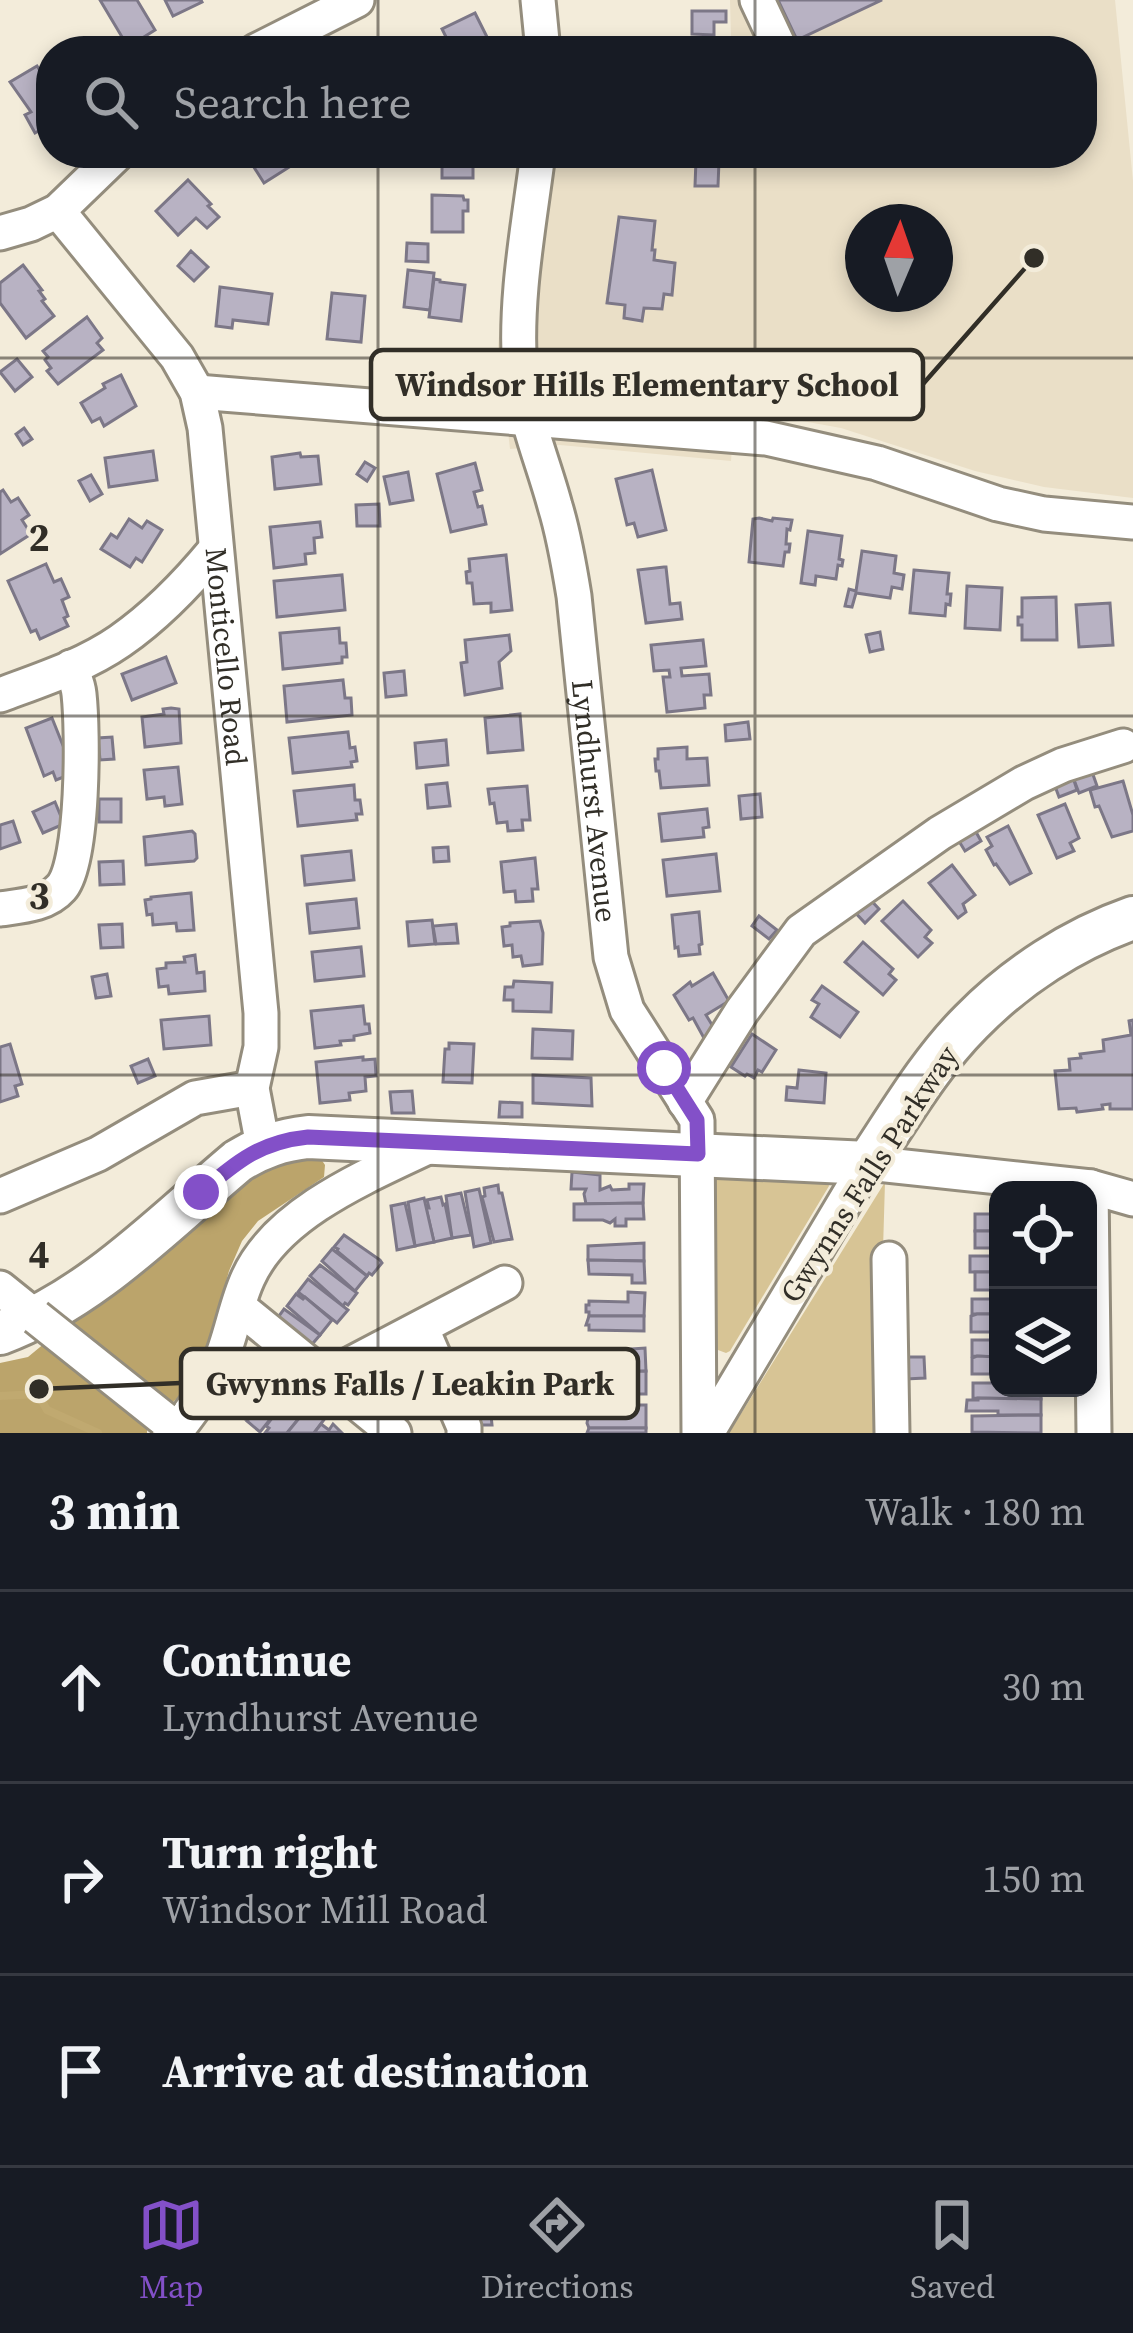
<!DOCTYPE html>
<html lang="en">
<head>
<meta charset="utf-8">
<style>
	:root { --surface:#171b24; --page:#20242c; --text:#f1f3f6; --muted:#9ea1a6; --line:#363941; --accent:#8350c8 }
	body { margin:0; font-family:"Source Serif 4",serif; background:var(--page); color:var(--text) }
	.controls { position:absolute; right:36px; bottom:36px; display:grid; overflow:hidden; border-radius:24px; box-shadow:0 6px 18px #0003 }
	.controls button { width:108px; height:108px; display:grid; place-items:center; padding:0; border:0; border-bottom:3px solid var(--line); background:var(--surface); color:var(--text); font:60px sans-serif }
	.compass { position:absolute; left:845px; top:204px; width:108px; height:108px; border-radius:50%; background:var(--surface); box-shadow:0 6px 18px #0003; rotate:2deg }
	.stop { position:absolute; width:36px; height:36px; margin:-27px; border:9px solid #8350c8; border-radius:50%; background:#fff }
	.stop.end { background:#8350c8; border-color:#fff; box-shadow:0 3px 12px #0008 }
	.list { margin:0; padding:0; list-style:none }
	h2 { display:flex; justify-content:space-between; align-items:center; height:156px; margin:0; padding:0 48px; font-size:51px }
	h2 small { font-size:39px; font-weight:400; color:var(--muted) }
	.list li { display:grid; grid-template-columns:78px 1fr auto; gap:36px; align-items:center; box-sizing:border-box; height:192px; padding:0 48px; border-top:3px solid var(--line) }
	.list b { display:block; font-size:45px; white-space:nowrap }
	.list p { margin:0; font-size:39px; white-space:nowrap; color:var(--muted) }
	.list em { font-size:39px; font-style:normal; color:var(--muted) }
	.icon { flex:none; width:66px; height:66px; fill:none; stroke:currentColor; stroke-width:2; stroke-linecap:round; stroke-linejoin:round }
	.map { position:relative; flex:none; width:1133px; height:1433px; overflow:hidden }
	.search { position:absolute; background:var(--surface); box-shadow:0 6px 18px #0003; left:36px; right:36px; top:36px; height:132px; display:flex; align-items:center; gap:30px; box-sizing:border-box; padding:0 42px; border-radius:48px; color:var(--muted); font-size:45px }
	.sheet { height:732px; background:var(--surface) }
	nav { display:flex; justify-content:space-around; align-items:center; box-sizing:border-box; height:168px; border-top:3px solid var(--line); background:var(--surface); font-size:33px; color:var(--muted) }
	nav a { display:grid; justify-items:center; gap:6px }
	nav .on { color:var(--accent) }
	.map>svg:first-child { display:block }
	.built { fill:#eadfc7; fill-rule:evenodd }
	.green { fill:#d7c495 }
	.forest { fill:#bba46b }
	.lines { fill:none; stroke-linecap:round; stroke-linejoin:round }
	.stream { stroke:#c0a970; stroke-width:8 }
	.building { fill:#b8b2c3; stroke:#7c7787; stroke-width:3 }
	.minor-casing { stroke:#948d7d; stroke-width:39 }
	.major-casing { stroke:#948d7d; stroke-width:48 }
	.minor { stroke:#fff; stroke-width:33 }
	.major { stroke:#fff; stroke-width:42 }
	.minor-bridge-casing { stroke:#948d7d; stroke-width:39; stroke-linecap:butt }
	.minor-bridge { stroke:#fff; stroke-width:33 }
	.route { stroke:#8350c8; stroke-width:15 }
	.grid { fill:none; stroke:#312e27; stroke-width:3; stroke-opacity:0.55 }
	.labels { text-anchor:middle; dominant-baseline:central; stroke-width:9; stroke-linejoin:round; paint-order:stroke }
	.street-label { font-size:30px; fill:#312e27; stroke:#f3ecda }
	.grid-label { font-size:39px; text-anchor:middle; font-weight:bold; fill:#312e27; stroke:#f3ecda; stroke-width:9; stroke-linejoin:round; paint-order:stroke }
	.leader { fill:none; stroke:#312e27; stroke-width:4.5 }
	.callout-dot { fill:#312e27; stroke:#f3ecda; stroke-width:4.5 }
	.callout { fill:#f3ecda; stroke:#312e27; stroke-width:4.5 }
	.callout-label { font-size:33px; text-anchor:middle; font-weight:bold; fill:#312e27 }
</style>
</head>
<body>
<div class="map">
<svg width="1133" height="1433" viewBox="0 0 1133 1433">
	<rect width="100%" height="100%" fill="#f3ecda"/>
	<path class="built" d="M730,0H1115L1133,181V498L1044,487L975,471L841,428L735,409L731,461L560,445L510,449L498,346L518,153H1082V51H519V40L731,38ZM863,222H935V294H863Z"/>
	<g class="green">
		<polygon points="721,1176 827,1180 829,1186 730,1351 726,1353 718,1350 715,1346 713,1199 714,1182"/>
		<polygon points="885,1182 882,1284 885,1433 729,1433"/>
	</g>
	<polygon class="forest" points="319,1156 325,1165 324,1177 258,1221 242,1241 229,1271 206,1355 197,1374 184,1392 147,1426 147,1433 0,1433 0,1363 28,1357 265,1161"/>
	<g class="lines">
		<polyline class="stream" points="0,1396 38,1394 47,1410 98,1433"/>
	</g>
	<g class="building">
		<polygon points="100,0 137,0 155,30 128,47"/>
		<polygon points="165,0 201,0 202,2 173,16"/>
		<polygon points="778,0 882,0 797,40"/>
		<polygon points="692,11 726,11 726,22 714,22 714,35 692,34"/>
		<polygon points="475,13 494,51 453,51 442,29"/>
		<polygon points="99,39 107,51 78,51"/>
		<polygon points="698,45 729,46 729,51 698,51"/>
		<polygon points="37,66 51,87 51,113 47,116 51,124 35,133 25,115 31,112 10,82"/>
		<polygon points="245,153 288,153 294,164 264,183"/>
		<rect x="442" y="153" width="31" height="25"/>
		<polygon points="696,160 719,161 718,186 695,186"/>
		<polygon points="188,180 211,204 208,206 219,217 207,228 196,218 178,235 156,211"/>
		<polygon points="432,195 463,196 464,200 468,200 468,211 463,211 463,232 432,232"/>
		<polygon points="619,217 655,221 652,250 655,250 654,260 675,263 672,295 664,294 662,309 644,308 642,321 624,318 625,305 607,303"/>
		<polygon points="407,243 428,244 428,262 406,261"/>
		<polygon points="191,251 208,267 194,281 178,266"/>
		<polygon points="23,265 42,290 39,291 45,299 42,301 54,316 26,338 0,303 0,283"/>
		<polygon points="408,270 434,273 430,310 404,307"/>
		<polygon points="434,279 440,280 440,282 465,285 461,321 429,317"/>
		<polygon points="220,287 272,294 268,324 233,320 232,328 216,326"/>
		<polygon points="332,293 365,296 361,342 327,339"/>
		<polygon points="87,317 102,338 97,343 103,350 58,384 47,371 51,368 45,360 48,357 43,351"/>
		<polygon points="17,359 32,377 15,391 0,372"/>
		<polygon points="121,375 136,406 104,426 100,418 92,422 81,403 105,388 103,384"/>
		<polygon points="24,428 32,439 23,445 16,434"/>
		<polygon points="153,451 157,480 109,487 105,458"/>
		<polygon points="300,453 301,457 318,456 321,484 275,489 272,457"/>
		<polygon points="365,462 375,468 367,481 357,474"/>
		<polygon points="475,463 482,490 474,492 478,507 482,506 486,524 451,532 437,474"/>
		<polygon points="652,470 666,530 638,537 634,523 627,525 616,479"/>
		<polygon points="408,472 413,500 390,504 384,477"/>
		<polygon points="91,475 102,494 90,501 79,481"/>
		<polygon points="3,490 11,502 18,498 29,515 22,520 31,534 0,554 0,492"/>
		<polygon points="379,504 380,526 357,526 356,505"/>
		<polygon points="759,518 772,521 773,518 792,520 790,530 787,529 786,544 790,544 789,552 785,552 783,566 749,562 753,519"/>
		<polygon points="129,519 142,528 147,521 162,530 142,562 136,558 130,567 101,549 111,534 117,538"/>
		<polygon points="320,522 322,537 314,538 315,553 305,554 306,564 274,568 270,527"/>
		<polygon points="808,531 842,536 839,559 843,560 842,566 838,565 836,579 816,576 815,585 801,583"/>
		<polygon points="862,551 896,556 894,573 904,575 902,589 892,587 890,598 856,593 852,607 845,606 849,589 856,591"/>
		<polygon points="506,555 512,610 491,612 491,603 474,604 472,583 467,583 466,572 470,571 469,559"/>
		<polygon points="46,564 54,582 61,579 69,597 62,600 68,616 64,618 68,626 40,639 36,630 31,632 8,581"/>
		<polygon points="664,567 666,567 670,604 680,603 682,619 646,623 638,570"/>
		<polygon points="914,570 949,573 947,594 951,594 950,605 946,604 945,616 910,613"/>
		<polygon points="342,575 345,610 277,617 274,581"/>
		<polygon points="967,586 1002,588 1000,630 965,628"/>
		<polygon points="1056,597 1057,640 1022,640 1022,625 1018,625 1018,617 1022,617 1022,598"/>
		<polygon points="1110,603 1113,645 1079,647 1076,605"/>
		<polygon points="339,628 340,643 346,643 347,657 342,657 342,663 283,669 280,633"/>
		<polygon points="880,632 883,649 870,652 866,635"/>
		<polygon points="509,635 511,651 499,662 502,688 465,695 461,663 467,662 465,640"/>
		<polygon points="703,640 706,666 681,668 682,676 709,674 711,695 704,695 705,708 667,712 663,677 670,677 669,670 654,671 651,645"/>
		<polygon points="166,657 176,683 132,700 122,674"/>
		<polygon points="404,671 406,695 386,697 384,673"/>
		<polygon points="343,680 345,698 351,698 352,715 287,722 284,686"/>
		<polygon points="171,708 179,709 181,743 145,747 142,717 164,714 163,709"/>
		<polygon points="520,714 523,750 488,753 485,718"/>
		<polygon points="52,718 74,773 56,780 53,772 44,776 26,728"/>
		<polygon points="748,722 750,739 726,741 725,725"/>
		<polygon points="348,732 350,748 355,747 357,761 351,762 352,767 293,773 289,738"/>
		<polygon points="112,737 114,759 100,760 98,738"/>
		<polygon points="446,740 448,765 417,768 415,743"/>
		<polygon points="687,747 687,759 707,758 709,785 661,788 659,771 656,771 655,759 658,759 658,749"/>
		<polygon points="1090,766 1097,786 1079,793 1071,772"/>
		<polygon points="178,767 182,804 165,806 164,797 147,799 144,770"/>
		<polygon points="1071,771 1077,790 1059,797 1052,778"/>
		<polygon points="1123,781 1133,815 1133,831 1112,837 1099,806 1095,807 1090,790"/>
		<polygon points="447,783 450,806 428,808 426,785"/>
		<polygon points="354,785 355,800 360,800 362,814 356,814 357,820 298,826 294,791"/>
		<polygon points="527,786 530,820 522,820 523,830 508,831 507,822 497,823 494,803 490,804 488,789"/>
		<polygon points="760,794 762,817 741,819 739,796"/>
		<rect x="99" y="799" width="22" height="23"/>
		<polygon points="55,802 64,824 43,833 33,812"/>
		<polygon points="1065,804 1079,838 1070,843 1074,851 1057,858 1038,815"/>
		<polygon points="707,809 709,827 703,828 704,837 662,841 659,814"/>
		<polygon points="13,821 20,842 0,849 0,825"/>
		<polygon points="971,823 981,841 965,851 954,833"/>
		<polygon points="1008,826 1031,873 1010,884 996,864 994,865 986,850 992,846 987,837"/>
		<polygon points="192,831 195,834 197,858 194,861 146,865 144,837"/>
		<polygon points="448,847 449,861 434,862 433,848"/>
		<polygon points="351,851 354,880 305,885 302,856"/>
		<polygon points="716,854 720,891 667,896 663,860"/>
		<polygon points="535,858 538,889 532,889 533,901 516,902 515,891 504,892 501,862"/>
		<polygon points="123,861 124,884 100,885 99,862"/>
		<polygon points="952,865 975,895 963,904 966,912 958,918 929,883"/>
		<polygon points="191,893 194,930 177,931 176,923 153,925 152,914 147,915 145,900 151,899 151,897"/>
		<polygon points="866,895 879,909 865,923 851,908"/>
		<polygon points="356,899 359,928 310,933 307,904"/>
		<polygon points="903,901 931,930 925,937 932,943 918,957 882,921"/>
		<polygon points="699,912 702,944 699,945 700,954 679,956 678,947 675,948 672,915"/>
		<polygon points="759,916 777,930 769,939 752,926"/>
		<polygon points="432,920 435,944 409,946 407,922"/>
		<polygon points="540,921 543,933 542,964 523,966 521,956 513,957 512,945 504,946 502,927 510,926 510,923"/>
		<polygon points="122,924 123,947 101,948 99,925"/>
		<polygon points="456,924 458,943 436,944 433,926"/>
		<polygon points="863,942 893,969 889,974 896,980 883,995 845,962"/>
		<polygon points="361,947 364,976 315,981 312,952"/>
		<polygon points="195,955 197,973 204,972 205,991 169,994 168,986 159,987 157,969 166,968 166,963 185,962 184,957"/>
		<polygon points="713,973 729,1001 706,1015 717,1033 705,1040 693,1018 689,1020 674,995 690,982 692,986"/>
		<polygon points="107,974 111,996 96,998 92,977"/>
		<polygon points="514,981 552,983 551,1012 513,1011 513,1000 504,1000 505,987 513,987"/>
		<polygon points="822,986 858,1012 840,1037 811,1017 819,1004 812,1000"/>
		<polygon points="363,1006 365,1024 369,1024 370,1033 354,1036 354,1040 340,1041 341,1045 315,1048 311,1011"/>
		<polygon points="209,1016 211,1045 164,1049 161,1020"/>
		<polygon points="1133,1020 1133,1109 1110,1109 1110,1104 1102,1105 1103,1109 1077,1112 1076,1108 1059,1109 1055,1071 1070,1070 1069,1059 1081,1058 1080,1054 1104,1051 1103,1040 1131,1035 1129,1021"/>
		<polygon points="533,1029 573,1031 572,1059 532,1058"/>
		<polygon points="752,1034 776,1050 762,1072 758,1070 754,1078 747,1074 745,1076 731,1067"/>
		<polygon points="449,1043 474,1044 472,1083 443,1082 445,1049 449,1049"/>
		<polygon points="10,1044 22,1084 15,1086 18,1096 0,1102 0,1047"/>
		<polygon points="363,1057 363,1060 375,1059 376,1076 365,1077 366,1091 349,1093 350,1100 320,1103 316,1062"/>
		<polygon points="148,1059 155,1076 138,1083 131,1066"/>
		<polygon points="799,1070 826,1073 824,1103 786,1100 787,1087 797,1088"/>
		<polygon points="533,1075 591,1078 592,1106 533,1103"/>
		<polygon points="412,1091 414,1113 392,1113 390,1092"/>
		<polygon points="500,1102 522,1103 522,1117 499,1117"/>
		<polygon points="572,1172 600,1175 600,1190 610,1186 612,1190 629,1189 629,1184 644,1184 643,1203 586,1204 584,1194 586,1189 571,1189"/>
		<polygon points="498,1185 499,1193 502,1193 512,1239 494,1242 482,1197 485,1196 484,1188"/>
		<polygon points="479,1189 491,1243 474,1247 465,1192"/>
		<polygon points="461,1193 471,1235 452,1238 446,1196"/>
		<polygon points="441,1197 443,1205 445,1204 452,1238 434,1242 426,1208 429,1208 427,1200"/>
		<polygon points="424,1198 434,1242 415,1246 408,1202"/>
		<polygon points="405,1203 415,1246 397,1250 391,1206"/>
		<polygon points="643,1203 644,1219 626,1219 626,1226 615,1226 615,1219 610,1223 603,1220 574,1220 574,1204"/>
		<rect x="975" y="1214" width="23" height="17"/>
		<rect x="975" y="1231" width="23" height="17"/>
		<polygon points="344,1235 380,1260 382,1263 372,1275 369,1273 367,1276 337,1251 338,1249 334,1247"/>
		<polygon points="644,1243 644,1261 588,1260 588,1246"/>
		<polygon points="332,1249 367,1276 355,1291 322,1261"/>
		<rect x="970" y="1256" width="28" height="16"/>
		<polygon points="588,1260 644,1261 645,1283 632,1283 632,1275 589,1274"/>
		<polygon points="320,1265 357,1293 348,1305 345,1303 343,1306 310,1276"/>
		<rect x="975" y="1272" width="23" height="18"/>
		<polygon points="308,1279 348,1310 337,1323 298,1292"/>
		<polygon points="628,1292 645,1293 644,1316 589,1316 589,1312 586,1312 586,1305 589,1305 589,1301 628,1302"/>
		<polygon points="296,1294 303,1299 305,1297 332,1320 320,1335 287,1306"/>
		<rect x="972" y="1299" width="26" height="15"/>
		<polygon points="284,1309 320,1335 308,1349 276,1320"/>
		<polygon points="977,1314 998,1314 998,1332 971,1332 971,1316"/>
		<polygon points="589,1316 644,1316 644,1331 589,1330 589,1325 586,1325"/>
		<polygon points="972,1340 998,1340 998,1357 972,1356"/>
		<polygon points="645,1348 646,1371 587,1372 587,1358 632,1357 632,1349"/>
		<polygon points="977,1356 998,1357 998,1374 972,1374 972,1358"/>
		<polygon points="905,1357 924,1357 925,1378 906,1379"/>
		<polygon points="256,1371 263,1377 267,1372 276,1379 245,1419 228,1406"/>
		<polygon points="646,1371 646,1394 634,1394 634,1386 589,1387 589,1383 584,1383 584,1372"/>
		<polygon points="973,1383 998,1383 998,1388 1041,1388 1041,1399 973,1398"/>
		<polygon points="272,1384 279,1390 283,1385 292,1392 260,1432 247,1421 252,1415 250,1413"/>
		<polygon points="288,1397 295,1403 300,1398 309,1406 287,1433 265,1433 269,1428 266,1426"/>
		<polygon points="978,1398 1041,1399 1041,1415 998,1415 998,1411 966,1411 967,1400 978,1400"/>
		<polygon points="630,1405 646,1405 646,1428 589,1428 587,1423 589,1413 630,1413"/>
		<polygon points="317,1410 326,1417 314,1433 287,1433 305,1411 312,1416"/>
		<polygon points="473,1414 491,1415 492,1425 473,1425"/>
		<polygon points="1041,1415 1041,1433 972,1432 972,1416"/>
		<polygon points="321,1424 329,1430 333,1424 341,1432 314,1433"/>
		<polygon points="589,1428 646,1428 646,1433 587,1433"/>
	</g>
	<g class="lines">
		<g class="minor-casing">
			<g id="minor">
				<polyline points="538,0 543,51"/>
				<polyline points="757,0 781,51"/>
				<polyline points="256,51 357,0"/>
				<path id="s1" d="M538,153C529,225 514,300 520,373C524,419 543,461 555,506C564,535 569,565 574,596L611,957L627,1010L697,1120L699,1433"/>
				<path id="s2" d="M58,211L177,357L197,392L205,428L261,1013V1047L252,1088L263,1146"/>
				<polyline points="0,233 31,224 58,211 118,153"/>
				<polyline points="197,392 766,438 877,463 998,504 1044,514 1133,522"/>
				<path d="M0,695C40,680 84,666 120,641C156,616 187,584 215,550"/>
				<path d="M0,909C20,906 46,905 61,888C84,863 83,730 79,694C78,684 74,676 71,667"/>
				<polyline points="685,1102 742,1011 801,931 940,833 1024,783 1063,765 1123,746"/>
				<polyline points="1091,1187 1094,1433"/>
				<polyline points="0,1196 98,1154 195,1098 252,1088"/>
				<polyline points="889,1259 892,1433"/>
				<polyline points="0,1288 36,1317"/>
				<polyline points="239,1307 394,1433"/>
				<polyline points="422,1329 464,1427 464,1433"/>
				<polyline points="324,1378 505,1283"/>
				<path d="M177,1430C192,1410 208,1390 218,1367C231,1339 235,1306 248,1278C278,1211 372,1174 434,1144"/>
				<polyline points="707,1433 868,1163 1091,1187 1133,1199"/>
			</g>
		</g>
		<g class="major-casing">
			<path id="major" d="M0,1333C92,1299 164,1223 238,1161C261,1147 281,1140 308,1137L868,1163C900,1115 930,1063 971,1022C1016,976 1073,939 1133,918"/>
		</g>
		<use href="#minor" class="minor"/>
		<use href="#major" class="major"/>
		<g class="minor-bridge-casing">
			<polyline id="minor-bridge" points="36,1317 164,1419"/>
		</g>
		<use href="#minor-bridge" class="minor-bridge"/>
	</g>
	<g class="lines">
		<path class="route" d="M201,1192C238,1161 260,1142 308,1137L698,1154L697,1120L664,1068"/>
	</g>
	<path class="grid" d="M378,0V51M755,0V51M378,153V1433M755,153V1433M0,358H1133M0,716H1133M0,1075H1133"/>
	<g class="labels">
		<g class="street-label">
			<text stroke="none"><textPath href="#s2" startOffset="495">Monticello Road</textPath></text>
			<text stroke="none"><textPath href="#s1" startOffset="657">Lyndhurst Avenue</textPath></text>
			<text transform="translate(869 1174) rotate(-57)">Gwynns Falls Parkway</text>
		</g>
	</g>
	<g class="grid-label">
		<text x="39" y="551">2</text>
		<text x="39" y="909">3</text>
		<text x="39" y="1268">4</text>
	</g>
	<path class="leader" d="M1034 258L923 384M39 1389L181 1383"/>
	<g class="callout-dot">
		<circle cx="1034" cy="258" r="12"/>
		<circle cx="39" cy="1389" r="12"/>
	</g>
	<g class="callout">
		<rect x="371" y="350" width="552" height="69" rx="12"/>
		<rect x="181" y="1349" width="457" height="69" rx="12"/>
	</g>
	<g class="callout-label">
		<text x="647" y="396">Windsor Hills Elementary School</text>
		<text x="410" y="1395">Gwynns Falls / Leakin Park</text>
	</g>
</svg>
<div class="controls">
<button><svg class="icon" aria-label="locate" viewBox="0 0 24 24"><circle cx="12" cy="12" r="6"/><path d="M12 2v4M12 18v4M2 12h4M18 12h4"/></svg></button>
<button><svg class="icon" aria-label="layers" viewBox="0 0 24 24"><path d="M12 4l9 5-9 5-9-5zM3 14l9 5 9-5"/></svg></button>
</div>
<svg class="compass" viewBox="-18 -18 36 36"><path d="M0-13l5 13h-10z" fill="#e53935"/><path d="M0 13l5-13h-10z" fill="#9ea1a6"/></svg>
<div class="stop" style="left:664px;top:1068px"></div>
<div class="stop end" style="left:201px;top:1192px"></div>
<div class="search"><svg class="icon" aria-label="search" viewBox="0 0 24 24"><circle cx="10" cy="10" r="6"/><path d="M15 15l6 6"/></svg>Search here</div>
</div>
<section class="sheet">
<h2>3 min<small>Walk · 180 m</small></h2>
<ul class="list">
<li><svg class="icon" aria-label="ahead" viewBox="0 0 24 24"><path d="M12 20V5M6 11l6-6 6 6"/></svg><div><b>Continue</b><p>Lyndhurst Avenue</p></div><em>30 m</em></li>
<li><svg class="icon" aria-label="right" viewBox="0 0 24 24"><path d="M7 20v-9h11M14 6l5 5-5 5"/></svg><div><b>Turn right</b><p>Windsor Mill Road</p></div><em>150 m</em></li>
<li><svg class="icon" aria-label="arrive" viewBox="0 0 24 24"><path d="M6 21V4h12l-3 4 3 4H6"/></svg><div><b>Arrive at destination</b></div></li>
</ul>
</section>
<nav>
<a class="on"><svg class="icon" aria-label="map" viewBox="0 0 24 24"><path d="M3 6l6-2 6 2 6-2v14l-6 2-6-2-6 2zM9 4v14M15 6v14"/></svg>Map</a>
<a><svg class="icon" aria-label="directions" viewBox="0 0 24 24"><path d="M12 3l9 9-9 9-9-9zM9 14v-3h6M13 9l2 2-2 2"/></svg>Directions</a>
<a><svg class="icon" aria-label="saved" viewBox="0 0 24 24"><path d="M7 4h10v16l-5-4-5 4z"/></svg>Saved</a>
</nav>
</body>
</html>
